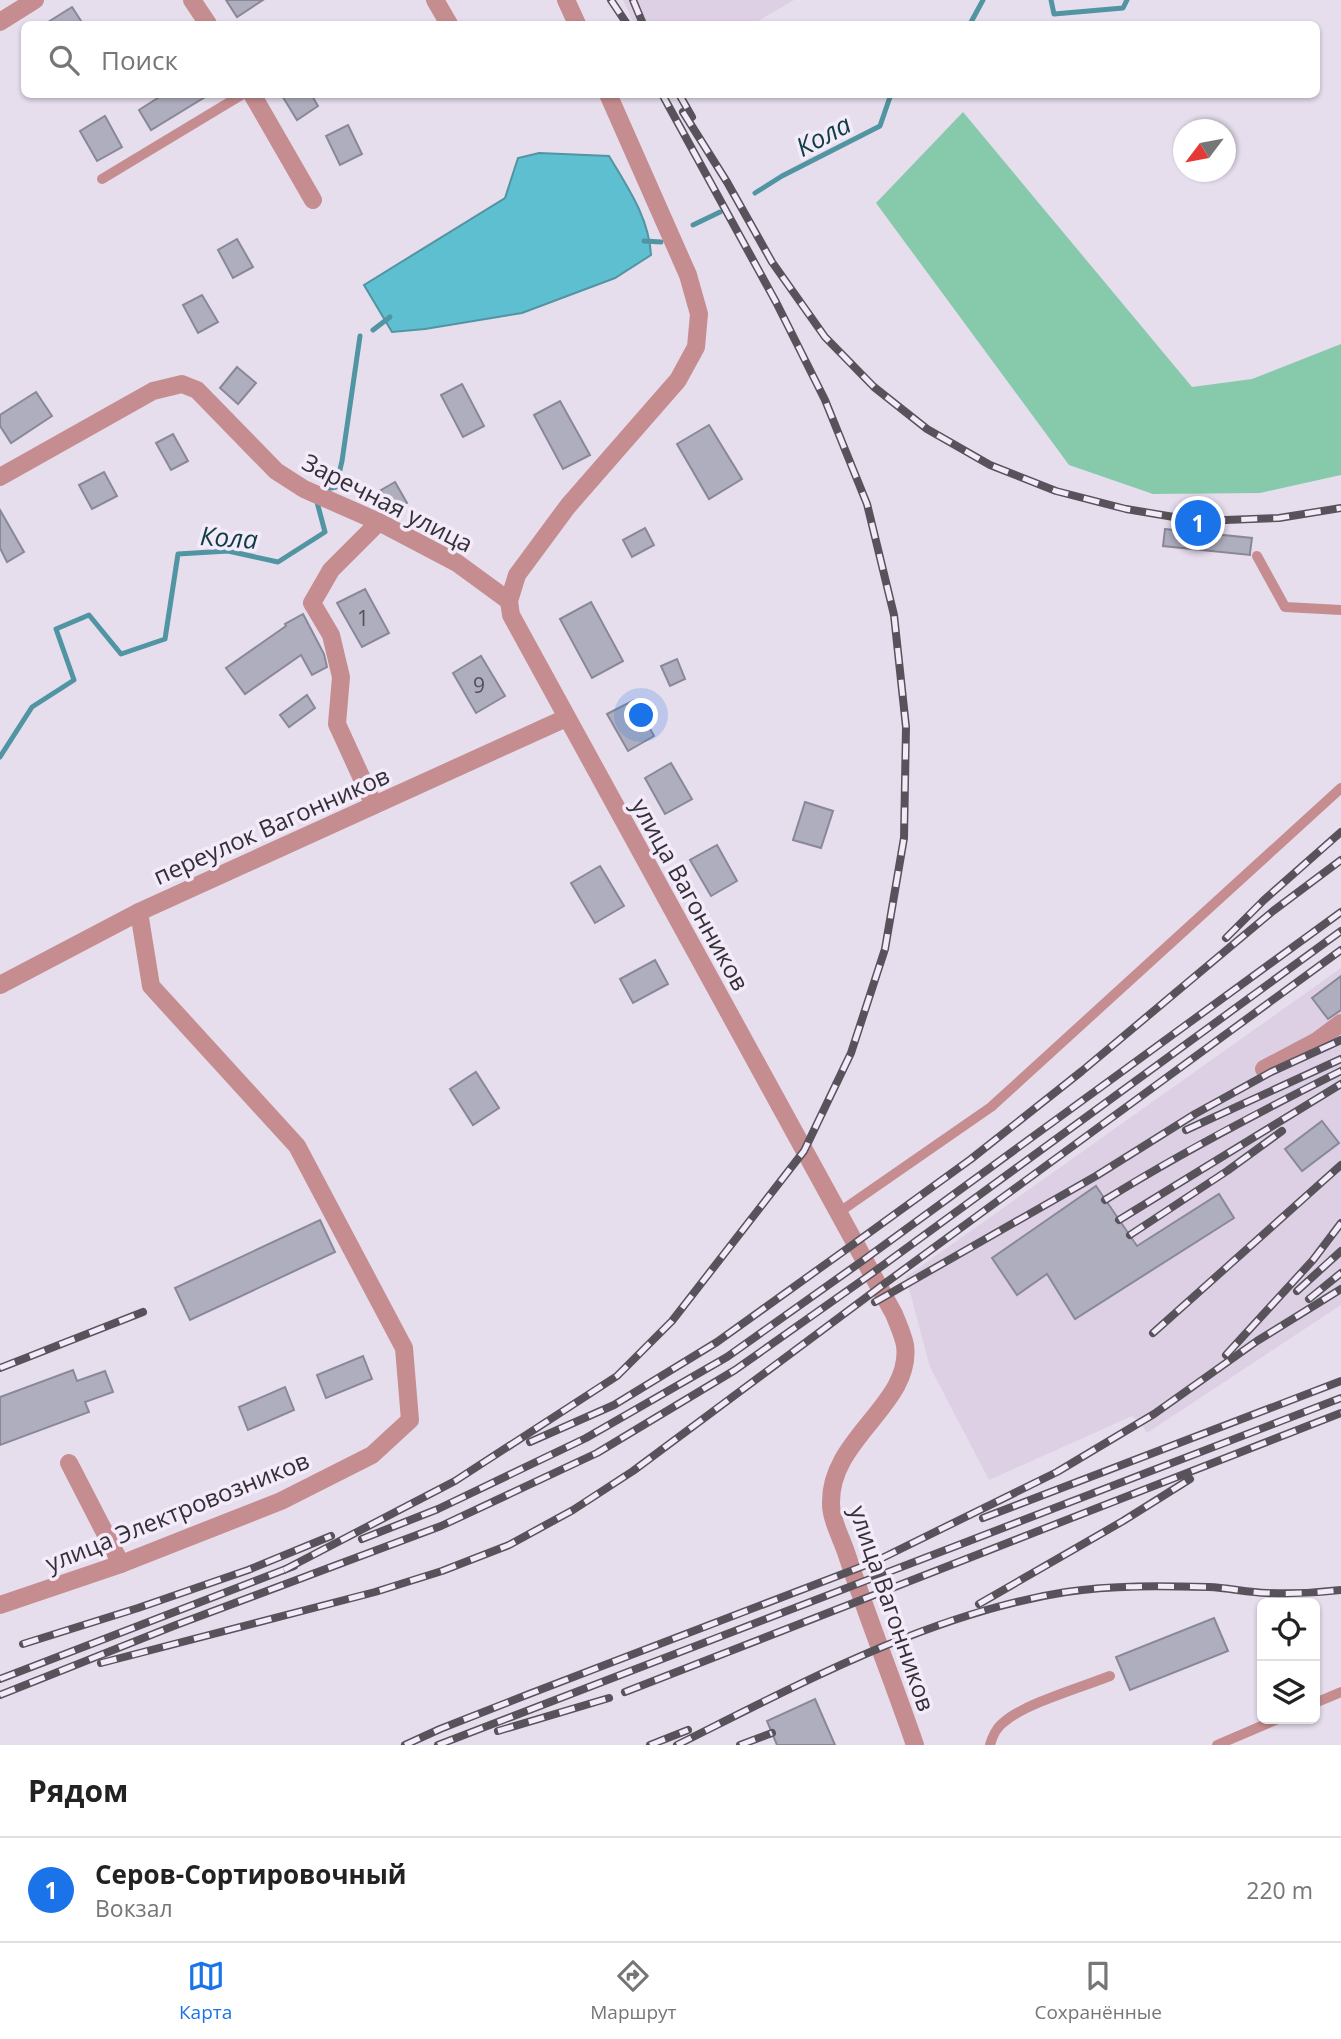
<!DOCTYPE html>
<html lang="ru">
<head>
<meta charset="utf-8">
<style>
	:root { --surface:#fff; --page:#f6f6f6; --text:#222; --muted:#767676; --line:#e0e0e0; --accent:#1a73e8 }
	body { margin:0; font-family:"Open Sans",sans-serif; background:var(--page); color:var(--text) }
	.controls { position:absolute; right:21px; bottom:21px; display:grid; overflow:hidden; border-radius:10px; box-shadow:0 2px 5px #0004 }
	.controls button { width:63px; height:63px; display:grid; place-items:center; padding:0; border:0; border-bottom:2px solid var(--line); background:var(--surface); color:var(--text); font:35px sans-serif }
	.compass { position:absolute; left:1173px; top:119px; width:63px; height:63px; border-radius:50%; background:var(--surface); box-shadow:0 2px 5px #0004; rotate:238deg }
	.you { position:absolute; left:642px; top:716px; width:24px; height:24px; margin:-18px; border:5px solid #fff; border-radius:50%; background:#1a73e8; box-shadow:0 0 0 10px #1a73e833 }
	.badge { display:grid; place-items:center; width:46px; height:46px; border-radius:50%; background:var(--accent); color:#fff; font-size:23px; font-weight:700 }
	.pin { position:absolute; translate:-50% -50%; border:4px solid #fff; box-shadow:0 2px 7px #0006 }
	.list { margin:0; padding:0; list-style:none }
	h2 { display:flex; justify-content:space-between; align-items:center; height:91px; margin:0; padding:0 28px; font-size:30px }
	h2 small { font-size:23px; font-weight:400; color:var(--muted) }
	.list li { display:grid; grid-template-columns:46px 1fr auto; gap:21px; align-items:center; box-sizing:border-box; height:105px; padding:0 28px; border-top:2px solid var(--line) }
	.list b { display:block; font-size:26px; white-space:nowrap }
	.list p { margin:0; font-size:23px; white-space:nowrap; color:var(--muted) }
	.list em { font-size:23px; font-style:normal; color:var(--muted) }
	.icon { flex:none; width:38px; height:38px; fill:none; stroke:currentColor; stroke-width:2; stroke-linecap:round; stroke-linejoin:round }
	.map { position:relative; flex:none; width:1341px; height:1745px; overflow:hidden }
	.search { position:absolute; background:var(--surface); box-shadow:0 2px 5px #0004; left:21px; right:21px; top:21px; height:77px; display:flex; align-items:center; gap:18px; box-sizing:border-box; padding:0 24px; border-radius:10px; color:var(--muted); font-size:26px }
	.sheet { height:196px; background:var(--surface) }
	nav { display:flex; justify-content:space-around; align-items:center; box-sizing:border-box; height:98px; border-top:2px solid var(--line); background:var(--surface); font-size:19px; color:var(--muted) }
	nav a { display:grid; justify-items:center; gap:4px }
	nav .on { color:var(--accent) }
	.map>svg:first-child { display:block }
	.built { fill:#ddd0e5 }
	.green { fill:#87caab }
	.water { fill:#5ebfd1; stroke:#5194a2; stroke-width:2 }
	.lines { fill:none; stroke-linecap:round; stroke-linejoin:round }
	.stream { stroke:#5194a2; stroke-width:5 }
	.building { fill:#afaebf; stroke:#898898; stroke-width:2 }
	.service { stroke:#c58d90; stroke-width:10 }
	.minor { stroke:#c58d90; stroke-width:18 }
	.tertiary { stroke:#c58d90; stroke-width:18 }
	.rail-casing { stroke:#58535b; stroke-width:8 }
	.rail { stroke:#f3eafa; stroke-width:5; stroke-dasharray:16; stroke-linecap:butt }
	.labels { text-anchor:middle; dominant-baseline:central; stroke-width:7; stroke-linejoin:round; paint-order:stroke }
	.number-label { font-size:21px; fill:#535058 }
	.street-label { font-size:24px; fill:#343036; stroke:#f3eafa }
	.water-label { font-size:26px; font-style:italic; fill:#0f3d45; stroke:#f3eafa }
</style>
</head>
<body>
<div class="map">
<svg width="1341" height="1745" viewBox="0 0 1341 1745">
	<rect width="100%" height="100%" fill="#e6dded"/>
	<g class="built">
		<polygon points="623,0 794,0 753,24 634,24"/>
		<polygon points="1341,968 1341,1305 1147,1433 1140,1422 1132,1416 989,1480 930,1367 906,1277"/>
	</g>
	<polygon class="green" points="963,112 1192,387 1252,379 1341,344 1341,475 1260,493 1153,494 1069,465 876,203"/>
	<path class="water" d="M539,153L609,156C628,188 649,218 651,255L615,278L522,313L425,329L392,332L364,285L505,198L518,158Z"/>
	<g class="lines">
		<g class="stream">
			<polyline points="1051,0 1054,14 1123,8 1127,0"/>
			<polyline points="970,24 983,0"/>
			<polyline points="755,193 782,176 880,126 891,94"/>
			<polyline points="693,225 720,212"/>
			<polyline points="644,241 661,242"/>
			<polyline points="373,330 390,317"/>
			<polyline points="322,490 336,487 342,461 360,336"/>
			<polyline points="0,757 32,707 74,680 56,629 89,615 121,654 165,639 178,554 228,551 278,562 325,532 317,502"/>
		</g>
	</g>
	<g class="building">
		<polygon points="226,0 263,0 237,17"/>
		<polygon points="72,7 83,24 45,24"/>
		<polygon points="164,94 210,94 151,130 139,110"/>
		<polygon points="281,94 311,94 318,106 297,120"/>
		<polygon points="105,116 122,147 97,161 80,131"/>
		<polygon points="348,125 362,154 340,165 326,136"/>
		<polygon points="237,239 253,267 233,278 218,250"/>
		<polygon points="202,295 218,322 198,333 183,305"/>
		<polygon points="237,367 256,383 238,404 220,388"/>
		<polygon points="462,384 484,426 463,437 441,395"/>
		<polygon points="36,392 52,416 11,443 0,426 0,415"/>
		<polygon points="560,401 590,455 563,469 534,415"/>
		<polygon points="709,425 742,479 709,499 677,444"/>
		<polygon points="173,434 188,461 171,470 156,443"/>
		<polygon points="104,472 117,496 92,509 79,485"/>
		<polygon points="395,482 407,503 393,511 381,490"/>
		<polygon points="0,510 24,552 7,562 0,548"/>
		<polygon points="645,528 654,545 632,557 623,540"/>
		<polygon points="1165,529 1252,538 1250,553 1250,555 1163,546"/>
		<polygon points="365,589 389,633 362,647 337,603"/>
		<polygon points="591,602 623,661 592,678 560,619"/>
		<polygon points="303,614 324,654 327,667 312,675 301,655 245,694 226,668 286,626 285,624"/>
		<polygon points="481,656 505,696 476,713 453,673"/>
		<polygon points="677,659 685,679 670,686 661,666"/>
		<polygon points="307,695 315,708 289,727 280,715"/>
		<polygon points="634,700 654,736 628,751 607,714"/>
		<polygon points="671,763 692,799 665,814 645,778"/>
		<polygon points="805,802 833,811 821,848 793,840"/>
		<polygon points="717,845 737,881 711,896 690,860"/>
		<polygon points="600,866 624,906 595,923 571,883"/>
		<polygon points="655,960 668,984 633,1003 620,979"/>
		<polygon points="1341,976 1341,1010 1328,1019 1312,998"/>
		<polygon points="476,1072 499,1108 473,1125 450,1089"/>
		<polygon points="1322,1121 1339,1143 1302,1171 1285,1149"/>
		<polygon points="1096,1186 1137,1246 1219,1194 1234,1218 1075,1319 1047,1274 1017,1295 992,1258"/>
		<polygon points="320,1220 335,1252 190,1320 175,1288"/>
		<polygon points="363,1356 372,1379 326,1398 317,1375"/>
		<polygon points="73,1370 77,1381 105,1371 113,1392 85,1402 89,1412 0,1445 0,1397"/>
		<polygon points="285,1387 294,1410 248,1430 239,1407"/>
		<polygon points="1214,1618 1228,1651 1130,1690 1116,1657"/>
		<polygon points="815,1699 835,1745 777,1745 767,1721"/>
	</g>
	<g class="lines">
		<g class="service">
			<polyline points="102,179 243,94"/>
			<polyline points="1257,556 1285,607 1341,610"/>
			<polyline points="838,1213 991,1107 1341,788"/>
			<polyline points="1315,1703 1341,1692"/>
			<path d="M990,1745C992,1737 997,1727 1004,1722C1024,1704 1082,1687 1110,1676"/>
			<polyline points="1217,1745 1278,1719"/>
		</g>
		<g class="minor">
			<polyline points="192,0 208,24"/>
			<polyline points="435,0 449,24"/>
			<polyline points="0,22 35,0"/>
			<polyline points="252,94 313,200"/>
			<polyline points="0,477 153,391 182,384 197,390 276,471 304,489 379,522 457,563 509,601"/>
			<polyline points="374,805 337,724 341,677 331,635 312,603 331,570 379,522"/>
			<polyline points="0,985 139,912 566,718"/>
			<polyline points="1264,1069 1317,1041 1341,1023"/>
			<polyline points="69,1463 121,1564"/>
			<polyline points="0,1605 121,1564 281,1501 372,1455 410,1420 404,1348 297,1146 151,986 139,912"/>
		</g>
		<g class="tertiary">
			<polyline points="566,0 577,24"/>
			<path d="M608,94L688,275L699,314L696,347L678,380L568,506L517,575L509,601L511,615L894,1314C898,1324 903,1335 905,1345C913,1404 829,1438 831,1504C831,1520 842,1539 847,1555C868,1619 893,1681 915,1745"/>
		</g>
		<g class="rail-casing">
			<g id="rail">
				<polyline points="611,0 627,24"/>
				<polyline points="633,0 643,24"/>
				<polyline points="679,94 692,117"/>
				<polyline points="683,112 727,182 772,262 825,337 874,387 927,429 990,465 1056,491 1126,509 1198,521 1279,518 1341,508"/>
				<polyline points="1226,938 1264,900 1341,832"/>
				<polyline points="1186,1130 1341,1059"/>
				<path d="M1105,1200C1182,1152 1261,1111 1341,1071"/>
				<polyline points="1119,1220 1341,1084"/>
				<polyline points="1130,1235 1227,1171 1282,1131"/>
				<polyline points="1297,1291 1341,1251"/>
				<polyline points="1309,1299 1341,1273"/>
				<polyline points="875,1302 1096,1176 1195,1114 1271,1072 1341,1040"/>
				<polyline points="1153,1333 1341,1165"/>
				<polyline points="1226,1355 1313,1260 1341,1223"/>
				<polyline points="0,1368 143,1312"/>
				<polyline points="530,1442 614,1405 717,1342 855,1243 971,1159 1082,1071 1273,911 1341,860"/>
				<polyline points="983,1518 1341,1381"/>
				<polyline points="362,1539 438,1509 586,1438 727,1357 865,1259 1341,912"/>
				<polyline points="284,1570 455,1481 617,1376 672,1321 804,1151 851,1053 885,949 904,838 906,727 894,615 867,504 825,400 776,302 662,94"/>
				<polyline points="979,1604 1123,1521 1190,1479"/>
				<polyline points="23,1644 138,1608 248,1570 331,1536"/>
				<polyline points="101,1663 375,1592 442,1571 509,1545 573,1510 633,1471 880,1287 1341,950"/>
				<polyline points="0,1679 294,1566"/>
				<polyline points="625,1692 1341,1413"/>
				<polyline points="0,1695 176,1625 441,1526 597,1453 735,1370 871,1274 1341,931"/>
				<polyline points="498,1731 609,1698"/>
				<polyline points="405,1745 440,1729 529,1694 874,1562 1057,1472 1154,1414 1257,1341 1341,1289"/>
				<polyline points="438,1745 1341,1398"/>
				<polyline points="650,1745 688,1730"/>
				<path d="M677,1745C799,1684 931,1613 1066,1592C1113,1585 1161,1586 1209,1587C1228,1588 1247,1592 1267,1593C1292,1594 1316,1593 1341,1590"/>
				<polyline points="740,1745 772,1733"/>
			</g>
		</g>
		<use href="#rail" class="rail"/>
	</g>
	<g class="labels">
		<g class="number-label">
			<text x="363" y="618">1</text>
			<text x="479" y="685">9</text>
		</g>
		<g class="street-label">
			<text transform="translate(388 502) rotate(27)">Заречная улица</text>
			<text transform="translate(271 825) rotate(-24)">переулок Вагонников</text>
			<text transform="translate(691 894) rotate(61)">улица Вагонников</text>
			<text transform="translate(177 1511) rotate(-22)">улица Электровозников</text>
			<text transform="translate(893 1608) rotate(71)">улица Вагонников</text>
		</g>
		<g class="water-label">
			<text transform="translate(823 135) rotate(-28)">Кола</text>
			<text transform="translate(229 537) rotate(4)">Кола</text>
		</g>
	</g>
</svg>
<div class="controls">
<button><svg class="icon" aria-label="locate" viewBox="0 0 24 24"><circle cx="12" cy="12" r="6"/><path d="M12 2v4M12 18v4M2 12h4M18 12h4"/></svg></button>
<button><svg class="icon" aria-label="layers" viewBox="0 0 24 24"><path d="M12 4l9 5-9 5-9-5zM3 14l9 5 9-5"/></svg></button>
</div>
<svg class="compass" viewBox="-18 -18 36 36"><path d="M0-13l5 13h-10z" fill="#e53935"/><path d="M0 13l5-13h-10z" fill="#767676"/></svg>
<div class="you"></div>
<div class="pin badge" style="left:1198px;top:523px">1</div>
<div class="search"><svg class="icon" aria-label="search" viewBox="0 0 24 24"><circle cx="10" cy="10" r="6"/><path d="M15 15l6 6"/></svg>Поиск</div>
</div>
<section class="sheet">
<h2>Рядом<small></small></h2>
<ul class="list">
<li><span class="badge">1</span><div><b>Серов-Сортировочный</b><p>Вокзал</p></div><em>220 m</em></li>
</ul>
</section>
<nav>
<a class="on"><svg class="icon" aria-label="map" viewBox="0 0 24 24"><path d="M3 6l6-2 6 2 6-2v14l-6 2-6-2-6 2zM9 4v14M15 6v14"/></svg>Карта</a>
<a><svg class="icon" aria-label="directions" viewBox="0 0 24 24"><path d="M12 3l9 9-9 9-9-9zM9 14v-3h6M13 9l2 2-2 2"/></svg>Маршрут</a>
<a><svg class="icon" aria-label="saved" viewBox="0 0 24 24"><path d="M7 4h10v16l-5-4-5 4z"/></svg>Сохранённые</a>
</nav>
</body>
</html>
